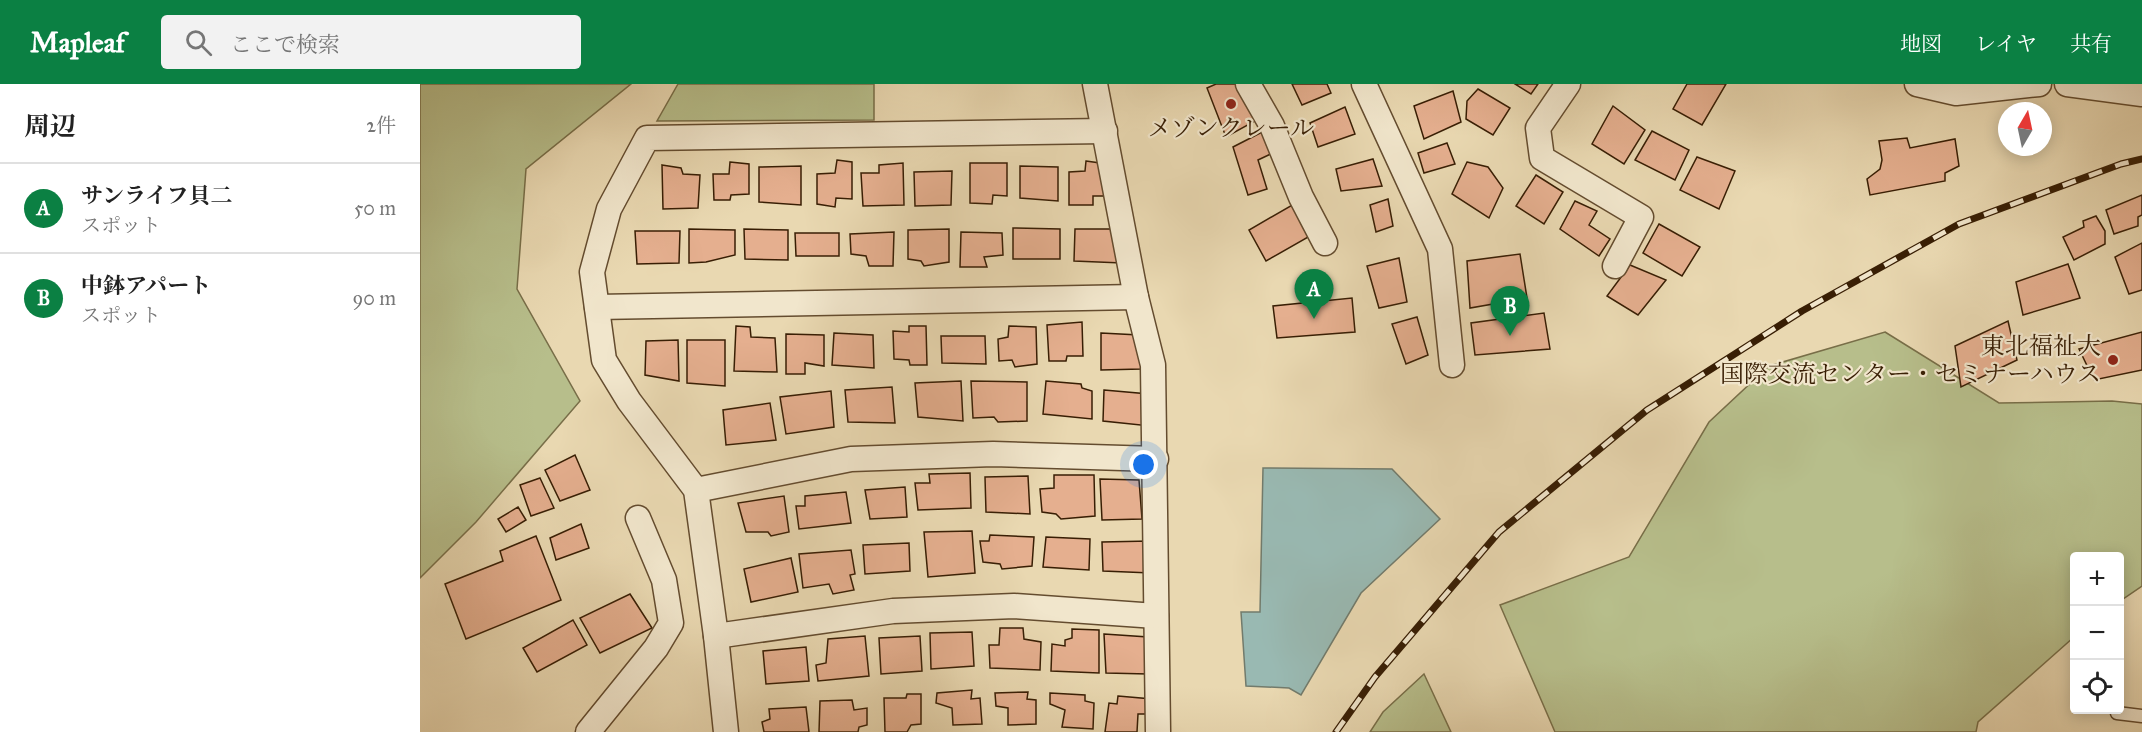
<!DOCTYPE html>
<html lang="ja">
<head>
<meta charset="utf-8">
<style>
	:root { --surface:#fff; --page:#f2f2f2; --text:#222; --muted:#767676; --line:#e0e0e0; --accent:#0b8043 }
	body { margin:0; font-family:"IM FELL Great Primer","Noto Serif JP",serif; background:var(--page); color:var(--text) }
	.controls { position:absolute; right:18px; bottom:18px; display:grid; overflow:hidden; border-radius:6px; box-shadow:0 3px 15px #0003 }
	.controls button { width:54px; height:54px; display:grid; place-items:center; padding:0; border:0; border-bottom:2px solid var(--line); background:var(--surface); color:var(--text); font:30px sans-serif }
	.compass { position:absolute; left:1578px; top:18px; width:54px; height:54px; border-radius:50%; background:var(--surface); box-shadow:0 3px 15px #0003; rotate:9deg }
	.you { position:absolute; left:724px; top:381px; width:21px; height:21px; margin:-15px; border:4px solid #fff; border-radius:50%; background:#1a73e8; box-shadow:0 0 0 9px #1a73e833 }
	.badge { display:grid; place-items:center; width:39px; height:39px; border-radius:50%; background:var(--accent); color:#fff; font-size:20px; font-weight:700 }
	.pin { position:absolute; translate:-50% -50px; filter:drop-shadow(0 2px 3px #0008) }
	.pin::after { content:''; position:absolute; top:32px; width:21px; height:18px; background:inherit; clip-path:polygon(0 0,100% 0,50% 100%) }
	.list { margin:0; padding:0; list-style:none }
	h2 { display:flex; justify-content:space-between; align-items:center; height:78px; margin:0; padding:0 24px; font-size:26px }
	h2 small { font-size:20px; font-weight:400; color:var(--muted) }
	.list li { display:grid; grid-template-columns:39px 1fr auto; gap:18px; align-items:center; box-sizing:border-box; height:90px; padding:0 24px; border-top:2px solid var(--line) }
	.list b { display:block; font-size:22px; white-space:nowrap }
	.list p { margin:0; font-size:20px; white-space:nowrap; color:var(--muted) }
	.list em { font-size:20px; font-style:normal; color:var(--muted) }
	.icon { flex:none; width:33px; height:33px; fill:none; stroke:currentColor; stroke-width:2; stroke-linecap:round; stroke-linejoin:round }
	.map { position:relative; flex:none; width:1722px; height:648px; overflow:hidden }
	header { display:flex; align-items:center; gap:36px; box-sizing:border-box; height:84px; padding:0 30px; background:var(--accent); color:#fff }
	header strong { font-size:28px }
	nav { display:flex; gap:33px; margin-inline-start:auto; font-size:21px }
	.search { width:420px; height:54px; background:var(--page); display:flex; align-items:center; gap:15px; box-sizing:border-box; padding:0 21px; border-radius:6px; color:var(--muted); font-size:22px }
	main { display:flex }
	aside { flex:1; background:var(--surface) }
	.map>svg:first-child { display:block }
	.green { fill:#b7be8b; stroke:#786e48; stroke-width:1.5 }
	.water { fill:#99b9b2; stroke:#727b6c; stroke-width:1.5 }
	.building { fill:#e5af8f; stroke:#381e04; stroke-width:1.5 }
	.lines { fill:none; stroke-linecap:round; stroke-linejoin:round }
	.lane-casing { stroke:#644c2f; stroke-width:15 }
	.street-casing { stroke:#644c2f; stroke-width:27 }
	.lane { stroke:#f1e6cc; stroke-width:12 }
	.street { stroke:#f1e6cc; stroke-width:24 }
	.rail-casing { stroke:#381e04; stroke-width:7 }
	.rail { stroke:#f1e6cc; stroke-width:4.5; stroke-dasharray:14; stroke-linecap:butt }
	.poi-dot { fill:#8f2418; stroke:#f1e6cc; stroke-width:2 }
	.labels { text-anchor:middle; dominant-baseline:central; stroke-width:4.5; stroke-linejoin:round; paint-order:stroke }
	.poi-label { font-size:24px; fill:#381e04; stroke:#f1e6cc }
</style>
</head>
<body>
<header>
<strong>Mapleaf</strong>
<div class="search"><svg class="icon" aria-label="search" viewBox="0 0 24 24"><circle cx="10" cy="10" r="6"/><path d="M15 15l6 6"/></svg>ここで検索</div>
<nav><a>地図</a><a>レイヤ</a><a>共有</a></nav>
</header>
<main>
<aside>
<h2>周辺<small>2件</small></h2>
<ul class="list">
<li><span class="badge">A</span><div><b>サンライフ貝二</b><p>スポット</p></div><em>50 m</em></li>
<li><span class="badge">B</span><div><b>中鉢アパート</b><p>スポット</p></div><em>90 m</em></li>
</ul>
</aside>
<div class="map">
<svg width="1722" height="648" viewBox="0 0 1722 648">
	<rect width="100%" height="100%" fill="#e9d8b1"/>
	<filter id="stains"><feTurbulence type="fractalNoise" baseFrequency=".00333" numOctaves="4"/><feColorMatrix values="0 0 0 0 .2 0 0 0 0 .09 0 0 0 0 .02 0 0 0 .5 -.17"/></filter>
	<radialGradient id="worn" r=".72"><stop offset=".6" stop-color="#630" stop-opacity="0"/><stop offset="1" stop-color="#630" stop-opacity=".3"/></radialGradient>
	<g class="green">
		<polygon points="0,0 211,0 106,85 97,205 160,317 56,438 0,494"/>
		<polygon points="258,0 454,0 454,36 237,37"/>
		<polygon points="1465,248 1579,319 1692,317 1722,320 1722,502 1700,517 1700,472 1654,472 1654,553 1558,638 1556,648 1135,648 1080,521 1209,473 1289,338 1349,282"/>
		<polygon points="1004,590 1031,648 950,648 963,628"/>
	</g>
	<polygon class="water" points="843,384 972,385 1020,435 941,509 881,611 869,604 826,602 821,528 840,528"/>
	<g class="building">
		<polygon points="796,0 820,0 835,37 806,53 787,4"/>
		<polygon points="872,0 907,0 911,9 882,21"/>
		<polygon points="1095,0 1118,0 1111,10"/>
		<polygon points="1267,0 1306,0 1282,41 1253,25"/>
		<polygon points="1058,5 1090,24 1073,51 1046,35 1047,17"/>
		<polygon points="1033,7 1041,38 1004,55 994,22"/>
		<polygon points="1193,22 1225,46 1204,80 1172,60"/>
		<polygon points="925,23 935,50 898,63 890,39"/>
		<polygon points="846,46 855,68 838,76 847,105 828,111 813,63"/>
		<polygon points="1232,47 1269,66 1255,96 1215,76"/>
		<polygon points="1487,54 1490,64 1535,55 1539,82 1525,89 1525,97 1450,111 1447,95 1460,85 1462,76 1459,57"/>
		<polygon points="1027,59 1035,80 1004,89 998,69"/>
		<polygon points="1277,73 1315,87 1299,125 1260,106"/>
		<polygon points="953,75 962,102 921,107 916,85"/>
		<polygon points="417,76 432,78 432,115 416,114 415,123 397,120 397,90 415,89"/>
		<polygon points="666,77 687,80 688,112 673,112 673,121 649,121 649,88 665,87"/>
		<polygon points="310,78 329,80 329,110 311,111 310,116 294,116 293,90 309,90"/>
		<polygon points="1047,78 1068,83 1083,104 1069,134 1032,110"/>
		<polygon points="483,79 484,121 443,122 441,89 459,89 459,81"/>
		<polygon points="550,79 587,79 587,112 573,111 572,120 550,119"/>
		<polygon points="242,81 261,84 263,90 280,91 278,124 243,125"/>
		<polygon points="381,82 381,121 339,118 339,83"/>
		<polygon points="600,82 638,83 638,117 600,114"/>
		<polygon points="532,87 531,121 495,122 494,88"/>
		<polygon points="1116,91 1143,108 1124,140 1096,122"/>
		<polygon points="1722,111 1722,131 1718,133 1718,142 1694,150 1686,126"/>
		<polygon points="968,115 973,142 956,148 950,121"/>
		<polygon points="1155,117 1177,127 1169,141 1190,155 1179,172 1140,145"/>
		<polygon points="874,120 890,152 846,177 829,146"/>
		<polygon points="1676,132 1685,147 1685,160 1654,176 1643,153 1664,143 1663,137"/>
		<polygon points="1239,140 1280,163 1262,192 1223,169"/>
		<polygon points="593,144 640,145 640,175 593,175"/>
		<polygon points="269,145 315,146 315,171 286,178 269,179"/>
		<polygon points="324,145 368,146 368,176 325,175"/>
		<polygon points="529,145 529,178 504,182 501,177 488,175 488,146"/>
		<polygon points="655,145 699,145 702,179 654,177"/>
		<polygon points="215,147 260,147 259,179 217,180"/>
		<polygon points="474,148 473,182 449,182 446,172 431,170 430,150"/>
		<polygon points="541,148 582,149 583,171 564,173 567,183 540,183"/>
		<polygon points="375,149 419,149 419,172 376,172"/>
		<polygon points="1722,159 1722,206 1709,210 1695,173"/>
		<polygon points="1100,170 1107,214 1050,224 1047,177"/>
		<polygon points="979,174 987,218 959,224 947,182"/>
		<polygon points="1648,180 1660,214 1603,231 1596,198"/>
		<polygon points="1210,181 1246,196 1218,231 1187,212"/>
		<polygon points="932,214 935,248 857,254 853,222"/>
		<polygon points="1124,229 1130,265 1055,271 1051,239"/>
		<polygon points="997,233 1008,271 986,280 972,240"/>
		<polygon points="1588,237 1597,276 1541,303 1535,262"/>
		<polygon points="662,238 663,272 647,272 646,277 629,277 627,241"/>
		<polygon points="316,242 330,243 331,253 355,254 357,288 314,287"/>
		<polygon points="489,242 506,242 507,281 490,281 489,276 474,275 473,247 489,248"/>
		<polygon points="589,242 616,243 617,280 595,283 592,276 579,277 578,255 588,253"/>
		<polygon points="1722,248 1722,286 1674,296 1659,265"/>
		<polygon points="414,249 453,251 454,284 412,281"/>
		<polygon points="681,249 719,251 721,285 681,286"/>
		<polygon points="366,250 404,251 404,282 385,279 385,290 366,290"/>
		<polygon points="521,252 565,252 566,280 522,279"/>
		<polygon points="258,256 259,297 225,291 226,257"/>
		<polygon points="267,256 305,256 305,302 267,299"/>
		<polygon points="541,297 543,337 498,333 495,299"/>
		<polygon points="551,297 607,298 607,337 578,338 574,333 553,334"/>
		<polygon points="626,297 661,300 662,304 672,307 672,335 623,330"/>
		<polygon points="472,303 475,339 428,338 425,306"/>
		<polygon points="684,306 729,310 730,342 683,337"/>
		<polygon points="411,307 414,343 366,350 360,313"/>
		<polygon points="350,319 356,356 306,361 303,326"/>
		<polygon points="155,371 170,406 140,417 125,386"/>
		<polygon points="550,389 551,424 498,426 495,399 510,399 509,390"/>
		<polygon points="634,391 674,391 675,432 641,435 636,430 622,428 620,405 634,404"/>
		<polygon points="608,392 610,430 566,428 565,393"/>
		<polygon points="120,394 134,424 111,432 100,401"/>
		<polygon points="680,395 719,396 722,435 682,436"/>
		<polygon points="485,403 487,433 450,435 445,406"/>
		<polygon points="426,408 431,439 379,445 376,422 385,422 385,412"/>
		<polygon points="364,412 369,448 351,452 348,448 326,448 318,419"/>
		<polygon points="98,423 106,436 86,448 78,435"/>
		<polygon points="161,440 169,464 136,476 130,454"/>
		<polygon points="552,447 555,489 508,493 504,448"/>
		<polygon points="570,451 614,453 612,482 582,485 580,480 563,478 560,457 569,457"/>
		<polygon points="116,452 141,516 46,555 25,500 83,477 80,467"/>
		<polygon points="626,453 670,455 669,486 623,483"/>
		<polygon points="730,457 731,489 683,487 682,458"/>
		<polygon points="489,459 490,487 445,490 443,461"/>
		<polygon points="431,466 435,490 430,491 434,506 413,510 409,500 383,504 379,470"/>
		<polygon points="371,474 378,508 331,518 324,485"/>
		<polygon points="210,510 232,544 180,569 160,534"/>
		<polygon points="153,536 167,561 117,588 103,564"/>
		<polygon points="580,544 603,544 604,555 621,558 620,586 570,584 569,561 579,561"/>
		<polygon points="652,545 679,546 679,589 631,587 632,560 645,562 645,556 652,554"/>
		<polygon points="552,548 554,582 511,585 510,549"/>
		<polygon points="684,550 728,553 728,590 686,589"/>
		<polygon points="445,552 449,592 398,597 396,581 406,579 408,555"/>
		<polygon points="500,552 502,587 461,590 459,554"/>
		<polygon points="386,563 389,597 346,600 343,567"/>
		<polygon points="552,606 551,615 560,614 562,640 533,641 532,624 516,619 517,609"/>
		<polygon points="608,608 607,615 616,616 616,640 588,641 588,624 576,622 575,609"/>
		<polygon points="630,609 665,611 665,617 674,619 673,645 642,643 645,626 630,620"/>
		<polygon points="487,610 501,610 501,640 491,641 487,648 465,648 464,614 486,614"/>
		<polygon points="698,612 732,615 732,630 718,630 717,648 685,648 689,619 697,620"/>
		<polygon points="432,616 434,626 447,624 447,641 439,643 438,648 399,648 400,617"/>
		<polygon points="386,623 389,648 344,648 342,638 350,635 349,625"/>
	</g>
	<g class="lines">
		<g class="lane-casing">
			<polyline id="lane" points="1697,629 1722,632"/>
		</g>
		<g class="street-casing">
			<g id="street">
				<polyline points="675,0 716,213 733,281 738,648"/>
				<polyline points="828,0 852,42 881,113 905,159"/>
				<polyline points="944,0 1020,165 1032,281"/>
				<polyline points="1148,0 1118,44 1122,74 1221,133 1195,182"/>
				<polyline points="1497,0 1536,9 1619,0"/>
				<polyline points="1647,0 1722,10"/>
				<polyline points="177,223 716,213"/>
				<polyline points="276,406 431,375 573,370 736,375"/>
				<polyline points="296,552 473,527 594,522 736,532"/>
				<polyline points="168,648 236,564 251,539 244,496 218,434"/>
				<polyline points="306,648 296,552 276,406 209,317 184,276 172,188 189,125 227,54 685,47"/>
			</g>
		</g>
		<use href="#lane" class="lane"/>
		<use href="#street" class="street"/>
		<g class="rail-casing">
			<polyline id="rail" points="916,648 955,593 1079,448 1227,326 1382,227 1539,140 1701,80 1722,75"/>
		</g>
		<use href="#rail" class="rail"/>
	</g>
	<g class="poi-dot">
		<circle cx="811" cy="20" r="6"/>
		<circle cx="1693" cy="276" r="6"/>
	</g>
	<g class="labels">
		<g class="poi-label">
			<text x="811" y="44">メゾンクレール</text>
			<text x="1681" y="262" text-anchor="end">東北福祉大<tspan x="1681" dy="28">国際交流センター・セミナーハウス</tspan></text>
		</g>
	</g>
	<rect width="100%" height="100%" filter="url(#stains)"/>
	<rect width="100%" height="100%" fill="url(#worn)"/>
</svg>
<div class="controls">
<button>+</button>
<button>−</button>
<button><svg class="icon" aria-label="locate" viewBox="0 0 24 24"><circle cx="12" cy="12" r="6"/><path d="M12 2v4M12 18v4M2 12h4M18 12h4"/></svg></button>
</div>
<svg class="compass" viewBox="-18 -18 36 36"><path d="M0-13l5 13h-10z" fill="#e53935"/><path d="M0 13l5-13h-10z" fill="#767676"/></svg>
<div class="you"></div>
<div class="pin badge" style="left:894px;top:235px">A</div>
<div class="pin badge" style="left:1090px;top:252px">B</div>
</div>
</main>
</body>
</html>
